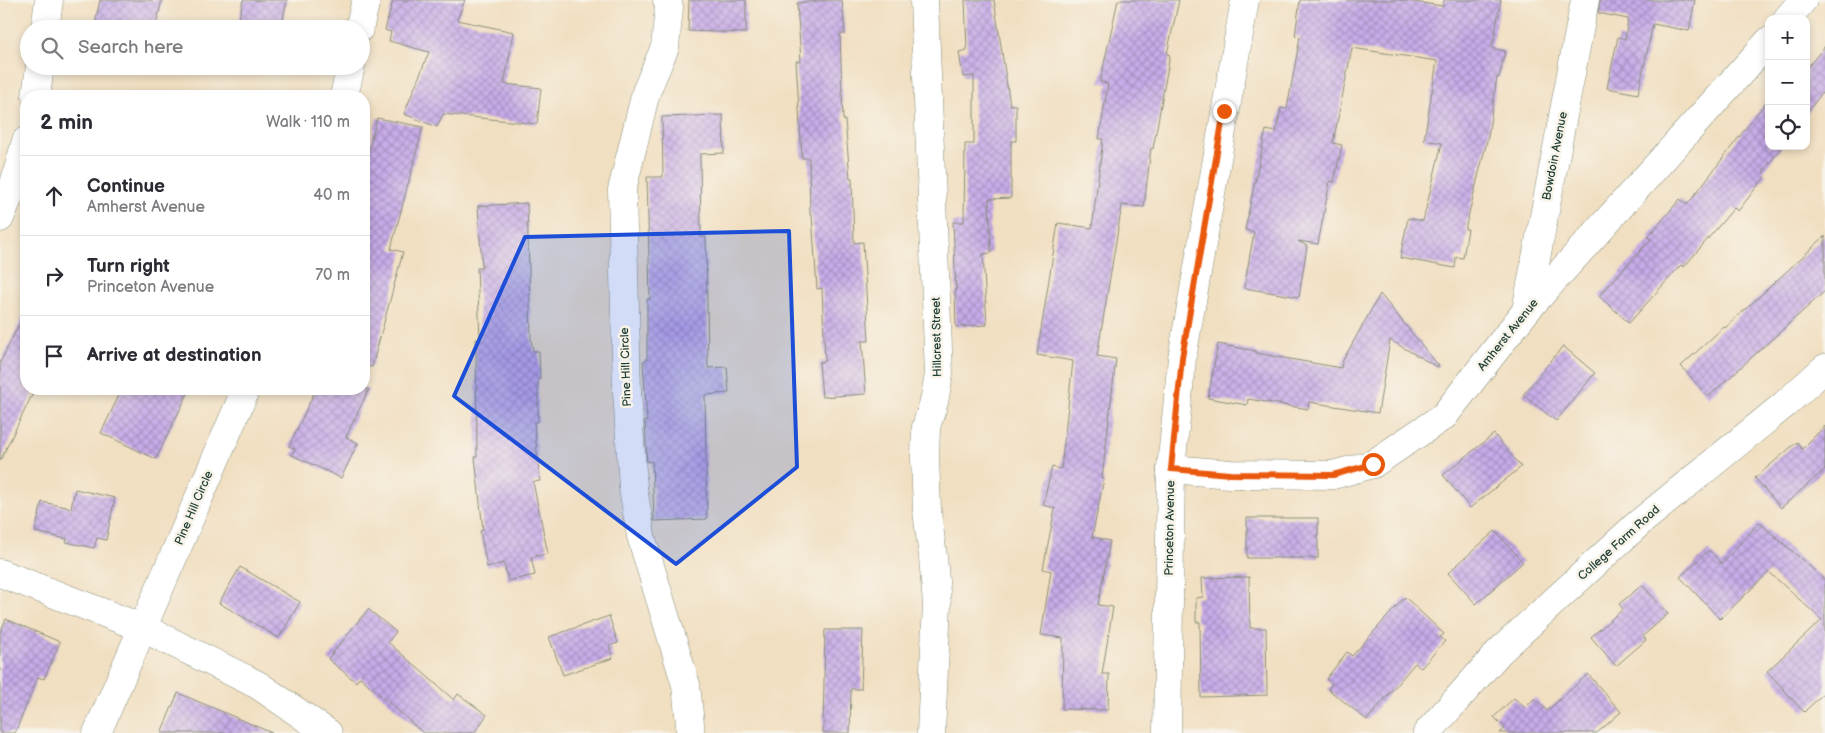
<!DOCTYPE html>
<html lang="en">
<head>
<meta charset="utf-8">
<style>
	:root { --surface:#fff; --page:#f7f7f7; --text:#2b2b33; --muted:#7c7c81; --line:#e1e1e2 }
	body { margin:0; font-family:"Balsamiq Sans",sans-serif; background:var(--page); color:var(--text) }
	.controls { position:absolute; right:15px; top:15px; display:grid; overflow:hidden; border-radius:10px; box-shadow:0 2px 8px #0003 }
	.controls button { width:45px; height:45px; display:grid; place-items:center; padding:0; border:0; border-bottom:1px solid var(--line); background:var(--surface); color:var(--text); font:25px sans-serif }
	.stop { position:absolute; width:15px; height:15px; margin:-11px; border:4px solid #ea580c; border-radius:50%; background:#fff }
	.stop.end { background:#ea580c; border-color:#fff; box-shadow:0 1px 5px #0008 }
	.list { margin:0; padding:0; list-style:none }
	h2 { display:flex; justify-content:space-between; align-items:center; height:65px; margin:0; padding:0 20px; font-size:21px }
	h2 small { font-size:16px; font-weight:400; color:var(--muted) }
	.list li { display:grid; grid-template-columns:32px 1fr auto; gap:15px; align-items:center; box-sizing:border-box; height:80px; padding:0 20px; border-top:1px solid var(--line) }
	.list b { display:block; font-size:19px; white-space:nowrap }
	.list p { margin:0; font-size:16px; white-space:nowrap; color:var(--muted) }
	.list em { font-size:16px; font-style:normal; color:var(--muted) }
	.icon { flex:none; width:28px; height:28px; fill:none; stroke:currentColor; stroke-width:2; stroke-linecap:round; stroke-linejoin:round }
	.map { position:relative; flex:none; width:1825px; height:733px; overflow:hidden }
	.search { position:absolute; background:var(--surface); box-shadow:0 2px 8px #0003; left:20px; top:20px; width:350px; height:55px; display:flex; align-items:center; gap:12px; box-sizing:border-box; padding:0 18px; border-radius:28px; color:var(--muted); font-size:19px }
	.panel { position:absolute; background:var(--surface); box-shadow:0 2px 8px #0003; left:20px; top:90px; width:350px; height:305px; border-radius:20px }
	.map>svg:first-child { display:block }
	.building { fill:url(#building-cross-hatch) }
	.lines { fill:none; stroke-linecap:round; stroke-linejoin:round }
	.minor-casing { stroke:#888e7a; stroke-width:29 }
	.minor { stroke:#fff; stroke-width:28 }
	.route { stroke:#ea580c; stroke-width:6 }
	.marked { fill:#1d4ed8; fill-opacity:0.2; stroke:#1d4ed8; stroke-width:4; stroke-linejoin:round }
	.labels { text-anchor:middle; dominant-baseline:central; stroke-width:5; stroke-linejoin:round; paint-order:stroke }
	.street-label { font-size:12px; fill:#1f3d34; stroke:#f7f3e8 }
</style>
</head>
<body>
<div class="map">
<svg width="1825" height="733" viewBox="0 0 1825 733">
	<defs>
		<pattern id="building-cross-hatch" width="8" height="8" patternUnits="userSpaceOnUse" patternTransform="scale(1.25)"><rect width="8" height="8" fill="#c8ace9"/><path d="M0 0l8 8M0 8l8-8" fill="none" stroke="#a28dbe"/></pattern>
	</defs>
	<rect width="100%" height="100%" fill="#f7f3e8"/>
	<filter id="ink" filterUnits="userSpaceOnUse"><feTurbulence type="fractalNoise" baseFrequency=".02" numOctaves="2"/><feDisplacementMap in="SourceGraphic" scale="10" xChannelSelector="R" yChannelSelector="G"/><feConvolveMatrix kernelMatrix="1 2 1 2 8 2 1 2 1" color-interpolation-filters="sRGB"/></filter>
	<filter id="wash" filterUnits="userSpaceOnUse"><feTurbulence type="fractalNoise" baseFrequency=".0096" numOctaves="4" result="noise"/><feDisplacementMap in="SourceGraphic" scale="20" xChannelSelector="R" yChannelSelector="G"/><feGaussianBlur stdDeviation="1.12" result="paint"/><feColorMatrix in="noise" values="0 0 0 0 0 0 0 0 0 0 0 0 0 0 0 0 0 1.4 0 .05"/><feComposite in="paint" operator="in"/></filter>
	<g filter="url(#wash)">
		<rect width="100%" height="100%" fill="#f1dfc1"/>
		<g id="blocks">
			<g class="building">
				<polygon points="100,0 162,0 155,29 94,29"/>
				<polygon points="243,0 287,0 281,29 237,29"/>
				<polygon points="393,0 465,0 457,20 514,32 504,84 541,88 537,124 443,114 437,127 404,114 429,52 389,41 391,32 385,30"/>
				<polygon points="689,0 746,0 746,33 688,31"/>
				<polygon points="830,0 842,0 845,34 840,34 843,120 845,120 850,178 852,178 854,243 863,242 869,341 862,341 866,394 822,397 819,362 825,361 822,288 817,289 812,215 810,215 809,158 802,158 796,61 801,61 797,3"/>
				<polygon points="965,0 994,0 1010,105 1016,105 1016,141 1011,141 1011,198 989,199 991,253 983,254 987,325 956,327 955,292 956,292 953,222 964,222 965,144 974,144 974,76 963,77 959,52 967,50"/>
				<polygon points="1118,0 1179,0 1167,54 1170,55 1153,149 1151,148 1144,207 1122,205 1097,356 1116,359 1102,478 1104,479 1092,537 1110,541 1098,605 1113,607 1102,674 1109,674 1108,710 1062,709 1063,638 1041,635 1051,571 1043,569 1055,508 1043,505 1052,467 1061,469 1073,361 1037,355 1058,223 1092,228 1103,139 1099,139 1108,84 1100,82"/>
				<polygon points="1300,0 1399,0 1443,6 1444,0 1501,0 1492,48 1505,51 1499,78 1497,77 1488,137 1465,229 1468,229 1463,258 1456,257 1455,268 1400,258 1408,218 1423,221 1442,143 1424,140 1437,61 1352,48 1333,143 1342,145 1334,182 1330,181 1318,244 1298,241 1307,246 1299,297 1244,288 1254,232 1245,230 1252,195 1266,130 1276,132 1281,108 1287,109 1300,37 1295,36"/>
				<polygon points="1600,0 1695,0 1689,31 1653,24 1638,94 1607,88 1618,37 1625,39 1628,19 1598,13"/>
				<polygon points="1825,46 1825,89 1806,114 1806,69"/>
				<polygon points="1769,98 1769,146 1782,146 1763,172 1766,175 1738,211 1734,208 1684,267 1681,265 1629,323 1599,296 1651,239 1648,237 1680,199 1687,205"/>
				<polygon points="723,115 724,153 700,154 701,237 706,237 708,368 727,367 729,393 705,395 707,519 654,521 652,461 647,462 645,421 647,421 643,361 647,360 647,299 650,299 647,177 663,177 662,117"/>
				<polygon points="377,118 423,127 391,249 403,252 372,367 364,366 364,170"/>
				<polygon points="527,203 531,338 533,351 539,351 540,379 538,379 538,422 534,422 540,481 533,482 548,554 531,557 535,575 508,581 504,563 487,567 480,531 483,530 475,457 477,457 476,339 480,339 477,268 482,268 478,206"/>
				<polygon points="1825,236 1825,291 1708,397 1681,366 1724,327 1725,328"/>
				<polygon points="1380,294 1439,366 1437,367 1390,340 1378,413 1309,402 1308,409 1248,399 1247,405 1208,398 1218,344 1256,351 1256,353 1341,368 1342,362"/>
				<polygon points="26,310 26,389 35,389 0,461 0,363"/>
				<polygon points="1563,346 1595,373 1556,421 1523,395"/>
				<polygon points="122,389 190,389 156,459 101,433"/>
				<polygon points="316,389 369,389 346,437 358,443 341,478 292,455 295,449 289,446"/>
				<polygon points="1825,426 1825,469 1781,508 1755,478 1797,442 1802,449"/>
				<polygon points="1494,434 1521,467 1470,508 1443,475"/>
				<polygon points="75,489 115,498 106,540 97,538 94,548 66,542 67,539 35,532 42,502 71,508"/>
				<rect x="1247" y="518" width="71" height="40"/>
				<polygon points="1759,522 1825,580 1825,692 1804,712 1767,671 1822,620 1769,572 1720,619 1680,577 1709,550 1722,564"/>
				<polygon points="1495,531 1523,562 1476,604 1448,573"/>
				<polygon points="240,567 300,602 279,638 219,603"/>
				<polygon points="1249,577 1250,628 1266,628 1267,695 1201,697 1200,622 1196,622 1196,598 1203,597 1202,578"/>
				<polygon points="1642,585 1668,614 1643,636 1646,640 1616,666 1591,637 1623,609 1619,604"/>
				<polygon points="1405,597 1444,634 1440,637 1445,641 1421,668 1415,663 1367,720 1328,689 1332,684 1326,679 1347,652 1352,656"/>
				<polygon points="368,609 396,632 388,642 454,700 458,694 487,715 474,733 423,733 360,677 356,682 328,659"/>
				<polygon points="609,616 618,643 609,646 613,658 563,675 549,637"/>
				<polygon points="6,619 60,642 44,679 38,677 15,733 0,733 0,633"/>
				<polygon points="825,630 863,630 861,689 851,689 850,733 823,733"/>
				<polygon points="1588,674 1621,712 1597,733 1500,733 1505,728 1494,717 1514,698 1525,708 1535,698 1547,711"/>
				<polygon points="178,693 272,733 161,733"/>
			</g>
		</g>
	</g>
	<g filter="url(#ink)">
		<use href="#blocks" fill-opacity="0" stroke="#888e7a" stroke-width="1"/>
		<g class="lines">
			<g class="minor-casing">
				<g id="minor">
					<polyline points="667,0 669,7 665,47 646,92 622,190 627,392 633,488 641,536 686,685 690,724 690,733"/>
					<polyline points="924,0 939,374 934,402 926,427 925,457 927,511 933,557 937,604 931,733"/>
					<polyline points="1787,19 1803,0"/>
					<polyline points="45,29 49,0"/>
					<polyline points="359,29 366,0"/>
					<polyline points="36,96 40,66"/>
					<polyline points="344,96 351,66"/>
					<polyline points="0,218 14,184 26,141"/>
					<polyline points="1526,311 1585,0"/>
					<polyline points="1171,469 1230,474 1333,475 1373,464 1444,416 1526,311 1769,41"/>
					<polyline points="0,573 143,628 258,685 328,733"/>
					<polyline points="97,733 246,389"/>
					<polyline points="1167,733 1171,469 1182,358 1245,0"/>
					<polyline points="1427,733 1499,652 1638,524 1784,405 1825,368"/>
				</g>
			</g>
			<use href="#minor" class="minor"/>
		</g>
	</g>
	<g class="lines" filter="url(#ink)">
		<polyline class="route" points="1224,111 1182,358 1171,469 1230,474 1333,475 1373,464"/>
	</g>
	<path class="marked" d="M789,231L797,467L676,564L454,396L525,237Z"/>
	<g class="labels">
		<g class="street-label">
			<text transform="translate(1555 156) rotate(-79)">Bowdoin Avenue</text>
			<text transform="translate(1508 335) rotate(-51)">Amherst Avenue</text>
			<text transform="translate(937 337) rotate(-91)">Hillcrest Street</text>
			<text transform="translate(626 367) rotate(-92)">Pine Hill Circle</text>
			<text transform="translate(194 508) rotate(-67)">Pine Hill Circle</text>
			<text transform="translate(1170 528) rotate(-89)">Princeton Avenue</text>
			<text transform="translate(1619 543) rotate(-42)">College Farm Road</text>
		</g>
	</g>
</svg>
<div class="controls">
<button>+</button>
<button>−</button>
<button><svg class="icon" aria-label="locate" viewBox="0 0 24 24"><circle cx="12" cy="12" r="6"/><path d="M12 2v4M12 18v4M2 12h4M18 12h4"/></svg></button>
</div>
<div class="stop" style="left:1373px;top:464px"></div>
<div class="stop end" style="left:1224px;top:111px"></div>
<div class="search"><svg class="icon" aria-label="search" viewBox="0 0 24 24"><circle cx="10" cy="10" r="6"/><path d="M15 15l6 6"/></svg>Search here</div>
<section class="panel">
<h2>2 min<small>Walk · 110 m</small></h2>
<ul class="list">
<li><svg class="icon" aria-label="ahead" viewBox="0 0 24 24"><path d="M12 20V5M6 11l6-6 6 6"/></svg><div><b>Continue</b><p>Amherst Avenue</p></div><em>40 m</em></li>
<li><svg class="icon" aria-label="right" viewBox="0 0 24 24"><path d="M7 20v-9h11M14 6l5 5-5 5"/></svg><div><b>Turn right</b><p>Princeton Avenue</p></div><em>70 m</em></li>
<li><svg class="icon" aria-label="arrive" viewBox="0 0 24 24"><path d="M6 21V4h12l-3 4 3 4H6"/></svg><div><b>Arrive at destination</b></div></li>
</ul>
</section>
</div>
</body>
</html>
